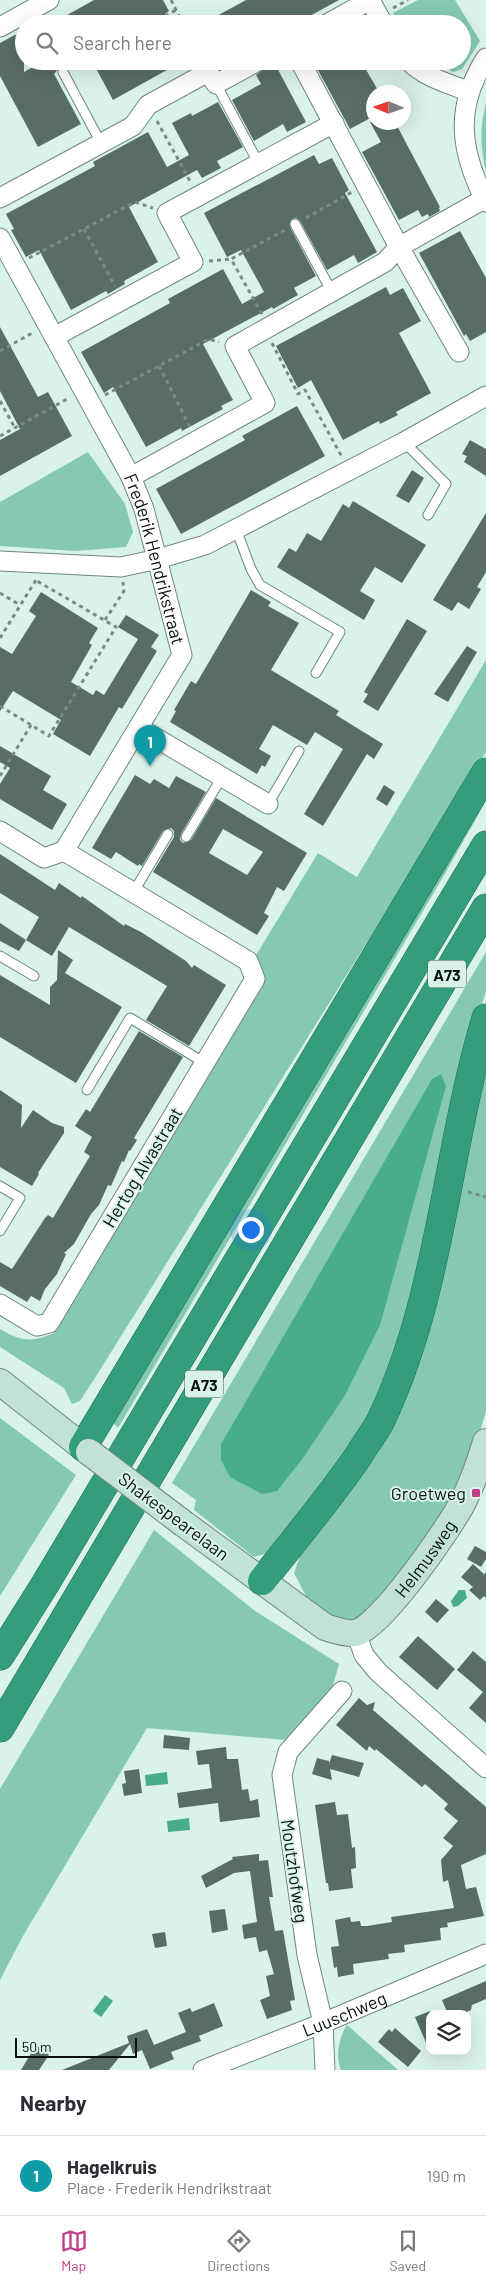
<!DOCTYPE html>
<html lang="en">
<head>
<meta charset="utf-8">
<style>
	:root { --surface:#fff; --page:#f7f7f7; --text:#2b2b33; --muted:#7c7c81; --line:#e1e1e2; --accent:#bf3e88 }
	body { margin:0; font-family:Barlow,sans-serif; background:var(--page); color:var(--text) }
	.controls { position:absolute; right:15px; bottom:15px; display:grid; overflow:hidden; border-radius:10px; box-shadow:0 5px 20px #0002 }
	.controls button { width:45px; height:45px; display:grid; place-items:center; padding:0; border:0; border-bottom:1px solid var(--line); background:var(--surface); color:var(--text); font:25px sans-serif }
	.compass { position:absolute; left:366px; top:85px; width:45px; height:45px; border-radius:50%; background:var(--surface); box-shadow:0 5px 20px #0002; rotate:272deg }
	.scale { position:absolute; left:15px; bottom:12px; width:122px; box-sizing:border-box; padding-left:5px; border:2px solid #0a1310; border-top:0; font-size:14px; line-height:18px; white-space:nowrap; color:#0a1310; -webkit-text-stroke:4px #daf3e9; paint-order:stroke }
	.you { position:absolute; left:250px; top:1229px; width:18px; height:18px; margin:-12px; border:4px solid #fff; border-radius:50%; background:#1a73e8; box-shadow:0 0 0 8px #1a73e833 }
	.badge { display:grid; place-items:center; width:32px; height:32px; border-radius:50%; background:var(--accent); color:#fff; font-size:16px; font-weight:700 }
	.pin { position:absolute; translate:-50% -41px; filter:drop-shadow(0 1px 2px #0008) }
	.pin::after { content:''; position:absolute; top:26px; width:18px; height:15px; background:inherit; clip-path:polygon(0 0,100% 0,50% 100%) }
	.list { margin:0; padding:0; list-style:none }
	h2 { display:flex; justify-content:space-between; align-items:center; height:65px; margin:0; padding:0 20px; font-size:21px }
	h2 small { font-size:16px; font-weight:400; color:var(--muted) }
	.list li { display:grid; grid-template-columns:32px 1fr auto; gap:15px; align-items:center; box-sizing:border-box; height:80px; padding:0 20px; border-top:1px solid var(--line) }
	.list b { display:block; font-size:19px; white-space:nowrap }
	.list p { margin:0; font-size:16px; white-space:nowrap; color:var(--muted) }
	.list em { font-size:16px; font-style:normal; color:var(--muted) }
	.icon { flex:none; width:28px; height:28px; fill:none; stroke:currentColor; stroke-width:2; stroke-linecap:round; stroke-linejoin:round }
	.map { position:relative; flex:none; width:486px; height:2070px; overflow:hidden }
	.search { position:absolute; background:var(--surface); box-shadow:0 5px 20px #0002; left:15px; right:15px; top:15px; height:55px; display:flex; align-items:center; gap:12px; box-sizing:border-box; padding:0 18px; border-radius:28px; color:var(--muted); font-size:19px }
	.sheet { height:145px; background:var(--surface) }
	nav { display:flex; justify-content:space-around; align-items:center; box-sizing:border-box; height:70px; border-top:1px solid var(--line); background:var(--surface); font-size:14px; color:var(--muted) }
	nav a { display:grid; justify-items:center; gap:2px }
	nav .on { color:var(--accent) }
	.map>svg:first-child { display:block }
	.green { fill:#84c9b0; fill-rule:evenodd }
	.water { fill:#48ac8d }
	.building { fill:#586e65; fill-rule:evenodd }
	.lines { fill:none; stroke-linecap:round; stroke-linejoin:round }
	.lane-casing { stroke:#71877e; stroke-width:11 }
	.street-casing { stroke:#71877e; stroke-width:21 }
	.secondary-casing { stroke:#71877e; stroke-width:28 }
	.highway-casing { stroke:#256d57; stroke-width:29 }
	.path { stroke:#7a8b84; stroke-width:3; stroke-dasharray:4 4; stroke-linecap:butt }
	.lane { stroke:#fff; stroke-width:9 }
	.street { stroke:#fff; stroke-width:19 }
	.secondary { stroke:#c2e2d8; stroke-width:26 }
	.highway { stroke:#339d7d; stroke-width:28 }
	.secondary-bridge-casing { stroke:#71877e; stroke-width:28; stroke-linecap:butt }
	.secondary-bridge { stroke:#c2e2d8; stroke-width:26 }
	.poi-dot { fill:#bf3e88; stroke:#daf3e9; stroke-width:2 }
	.labels { text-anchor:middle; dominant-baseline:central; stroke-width:4; stroke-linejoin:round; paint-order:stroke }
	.shield { fill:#daf3e9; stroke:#485651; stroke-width:1 }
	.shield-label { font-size:16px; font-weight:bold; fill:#0a1310 }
	.street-label { font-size:18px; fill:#0a1310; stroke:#daf3e9 }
	.poi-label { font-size:18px; fill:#0a1310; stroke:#daf3e9; text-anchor:end }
</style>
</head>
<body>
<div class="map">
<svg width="486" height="2070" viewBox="0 0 486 2070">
	<rect width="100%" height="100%" fill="#daf3e9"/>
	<g class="green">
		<polygon points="418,0 455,0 480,41 462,69 453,72 433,61 462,61 462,24 399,24 393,13"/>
		<path d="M486,102V171C480,147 480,127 486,102Z"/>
		<polygon points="88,452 125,504 133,532 126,547 75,551 0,546 0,502"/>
		<path d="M486,660V752L93,1381L80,1401L72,1404L64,1388L0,1347V1329C20,1341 32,1343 54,1333L255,996C262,981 264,972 255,957L318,853L357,877Z"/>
		<polygon points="486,794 486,801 446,872 118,1428 110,1419"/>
		<path d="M486,952V991L467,1052L417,1291L372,1417L332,1478L267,1553L254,1557L194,1510L196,1500L172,1483ZM441,1074L221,1444L432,1080Z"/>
		<polygon points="486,1066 486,1411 475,1449 428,1545 368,1614 354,1620 334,1618 307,1598 294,1573 303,1548 392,1429 414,1376 438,1297"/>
		<polygon points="0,1418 76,1475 0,1596"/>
		<polygon points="154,1530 255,1611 339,1664 332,1689 286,1740 147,1728 23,1936 0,1980 0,1789"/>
		<path d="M347,2025L398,2070H341C335,2057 339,2036 347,2025Z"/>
	</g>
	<g class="water">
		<polygon points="441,1074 446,1086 380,1325 344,1397 303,1458 277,1491 262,1494 230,1477 221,1460 221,1444 432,1079"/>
		<polygon points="459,1590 465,1590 467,1598 458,1606 453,1607 451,1601"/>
		<polygon points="167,1772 168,1784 146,1786 145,1775"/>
		<polygon points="189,1818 190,1830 168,1832 167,1821"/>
		<polygon points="105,1995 113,2001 101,2017 93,2011"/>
	</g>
	<g class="building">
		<polygon points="94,0 163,0 169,11 165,14 170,24 51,24"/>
		<polygon points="246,0 339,0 295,24 202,24"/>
		<polygon points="24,30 24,72 44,61 77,61 67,67 60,67 54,74 81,124 38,147 0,76 0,43"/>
		<polygon points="92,61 183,61 113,100"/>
		<polygon points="313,61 361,61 379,92 374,92 374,116 350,129"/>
		<polygon points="268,66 270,70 276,66 306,122 287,132 283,124 254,141 232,100 261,84 256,75"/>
		<polygon points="218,102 243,147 217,161 221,168 202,178 197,170 129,207 158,262 124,281 125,284 108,294 106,291 71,310 39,250 26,257 11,230 14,229 6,214 95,166 93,162 148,132 167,167 189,155 172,123 191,113 192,116"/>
		<polygon points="370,122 395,122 440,207 439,208 440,211 429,217 428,214 422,217 418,210 399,220 362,152 381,142"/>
		<polygon points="314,155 319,164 332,158 349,190 345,193 377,252 358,263 354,255 327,270 300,221 296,218 292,219 290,227 316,276 294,288 298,295 273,309 272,307 203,344 233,400 221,406 223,409 182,431 181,428 146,447 113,387 104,393 81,352 170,303 168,299 223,269 242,304 264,292 241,250 227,257 204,213"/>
		<polygon points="460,231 486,278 486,332 470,341 466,334 464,336 419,253"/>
		<polygon points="386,287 390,295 403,288 421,321 399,333 431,393 396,412 398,415 380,424 379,421 343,440 311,380 298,388 276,346"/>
		<polygon points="0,327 38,397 48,392 72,436 0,476 0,440 20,429 0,391"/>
		<polygon points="297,406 325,456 181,534 156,489 245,440 242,436"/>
		<polygon points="470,440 486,449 486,476 464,462 467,456 462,454"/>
		<polygon points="412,470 424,478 409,503 396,496"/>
		<polygon points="353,501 426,545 402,583 375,567 360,591 375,600 364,620 277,567 289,548 296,552 307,533 321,541 343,504 349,508"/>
		<polygon points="486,513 486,572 477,587 481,589 469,609 458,602 452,611 433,600"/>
		<polygon points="251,590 271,602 268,606 299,623 271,670 339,711 336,715 383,744 374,759 367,754 323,826 304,814 343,749 315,732 307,745 273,725 259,749 271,756 265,767 262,765 257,774 170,722 176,711 174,710 191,681 196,684"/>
		<polygon points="41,592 98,628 89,643 92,645 71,682 93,695 96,690 104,695 138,639 118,627 126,615 159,635 151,647 157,651 122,709 119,707 90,756 53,734 61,720 13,691 0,711 0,647 12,654 36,616 29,611"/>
		<polygon points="407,619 427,631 378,711 363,702 368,694 364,692"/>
		<polygon points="467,646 477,652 448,702 434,694"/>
		<polygon points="0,746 51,776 43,790 67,804 52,830 0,799 0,784 10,768 0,762"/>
		<path d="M135,775L150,784L154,779L169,788L176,776L206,792L181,834L180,840L183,843L191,840L216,798L307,853L284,891L277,887L264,913L269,916L257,935L153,872L174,837V831L171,828L163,831L142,866L139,864L138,866L116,852L111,859L92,848ZM223,829L263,852L247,875L209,853Z"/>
		<polygon points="384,785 395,792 387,806 376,799"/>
		<polygon points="0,854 55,890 59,883 81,898 82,896 124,926 125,924 141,932 186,961 192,968 194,965 226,985 189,1046 146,1020 167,986 69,927 52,956 26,940 39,917 0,893"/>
		<polygon points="0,923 26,940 19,951 0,941"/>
		<polygon points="58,950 73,960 65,973 122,1007 76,1083 0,1037 0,975 50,1005 50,987 57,980"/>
		<polygon points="139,1031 183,1057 134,1138 137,1140 130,1151 129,1150 124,1162 122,1161 111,1186 108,1185 99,1205 91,1214 74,1244 64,1253 66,1254 57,1274 45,1289 40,1301 31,1296 27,1302 0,1286 0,1262 12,1269 45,1218 48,1215 53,1218 90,1156 84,1152 92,1137 75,1126 86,1109 90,1112"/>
		<polygon points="0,1090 22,1105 21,1128 33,1110 52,1123 64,1127 64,1133 38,1173 39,1174 32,1186 0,1167"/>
		<polygon points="475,1546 486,1552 486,1559 481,1567 467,1559"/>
		<polygon points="473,1564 484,1574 481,1578 486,1572 486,1598 484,1596 480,1600 469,1590 473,1587 461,1577"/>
		<polygon points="436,1599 449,1610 437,1623 425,1612"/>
		<polygon points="418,1636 455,1669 437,1690 399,1657"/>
		<polygon points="473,1651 486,1662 486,1723 469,1708 483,1692 457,1670"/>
		<polygon points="359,1698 367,1705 375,1702 373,1710 486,1807 486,1854 461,1865 466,1889 476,1887 484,1916 447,1923 448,1927 440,1928 441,1940 404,1945 405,1952 388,1954 389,1959 353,1964 354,1974 338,1977 337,1967 334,1968 331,1947 339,1946 335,1920 350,1917 351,1922 360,1921 361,1926 367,1926 392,1922 391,1917 454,1908 448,1880 443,1882 441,1860 453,1846 443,1838 458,1821 444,1809 448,1804 425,1784 422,1787 376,1749 375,1751 369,1746 367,1751 336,1725"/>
		<polygon points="164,1735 190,1738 189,1750 163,1748"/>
		<polygon points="226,1747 227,1759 238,1759 242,1790 248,1789 250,1801 258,1799 260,1817 220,1822 218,1803 179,1808 177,1793 212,1788 209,1764 198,1765 196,1751"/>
		<polygon points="332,1755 364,1763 359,1777 330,1769 332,1780 312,1774 317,1758 329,1761 329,1764"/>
		<polygon points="139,1769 142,1793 124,1796 122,1784 126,1783 124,1771"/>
		<polygon points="335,1802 337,1815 348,1814 352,1848 355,1847 356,1868 351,1869 353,1888 329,1891 328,1883 326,1883 315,1805"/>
		<polygon points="259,1854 259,1861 268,1860 273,1897 269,1897 275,1931 283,1930 295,2000 290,2001 292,2010 267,2019 260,2000 270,1996 266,1976 274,1974 267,1950 259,1952 256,1937 244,1939 242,1925 257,1922 250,1871 234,1873 206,1888 201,1876 233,1859 232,1857"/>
		<polygon points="225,1909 228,1930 212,1933 209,1911"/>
		<polygon points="165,1932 167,1946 155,1948 152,1934"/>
		<polygon points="486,1981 486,1999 472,2005 471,2010 462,2014 448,2014 442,2000"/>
		<polygon points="214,2003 223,2026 199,2036 201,2041 171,2052 174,2059 150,2069 142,2050 133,2054 130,2044 109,2070 62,2070 129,2043 127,2036 147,2029 154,2045 186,2032 178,2013 190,2008 192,2012"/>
		<polygon points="430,2011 430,2052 415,2017"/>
		<polygon points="395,2028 421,2051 408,2067 378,2042 389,2029 392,2032"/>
		<polygon points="36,2045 49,2055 39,2070 21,2070"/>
	</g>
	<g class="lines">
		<g class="lane-casing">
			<g id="lane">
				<polyline points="63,72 101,143"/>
				<polyline points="216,84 259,164"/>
				<polyline points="295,224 332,292"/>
				<polyline points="404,442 446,484 428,515"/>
				<polyline points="236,529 251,569 260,585 340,632 316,673"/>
				<polyline points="268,804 299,751"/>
				<polyline points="186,837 222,777"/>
				<polyline points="133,893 168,834"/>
				<polyline points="0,956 34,976"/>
				<polyline points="87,1090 130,1018 205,1063"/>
				<polyline points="0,1186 20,1198 0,1231"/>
			</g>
		</g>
		<g class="street-casing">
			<g id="street">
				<polyline points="327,24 370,0 383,24"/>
				<polyline points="0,27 49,0"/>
				<path d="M486,58C454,108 460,151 486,202"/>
				<polyline points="300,61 399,247 459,352"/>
				<path d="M409,61C424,77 449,84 468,91"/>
				<polyline points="0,198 133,126 148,105 208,72 216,84 258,61"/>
				<path id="s1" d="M0,238L131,477L144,509L182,655L64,851"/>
				<polyline points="54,337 193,262 167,213 334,123"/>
				<polyline points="131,477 265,403 235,346 385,262 399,247 484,199"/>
				<polyline points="0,561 121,567 158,559 205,545 404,442 486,396"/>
				<polyline points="139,728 268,804"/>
				<polyline points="0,831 44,858 64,851 248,961 255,979 49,1323 37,1326 0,1304"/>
				<polyline points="356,1633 364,1655 378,1672 486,1768"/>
				<path id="s2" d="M203,2070L323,2023L486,1954"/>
				<polyline points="325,2070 323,2023 307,1955 282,1775 288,1752 342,1691"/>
			</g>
		</g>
		<g class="secondary-casing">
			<g id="secondary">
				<polyline points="0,1382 89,1452"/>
				<path id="s3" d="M184,1524L325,1627C335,1630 345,1634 355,1633C380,1629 450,1527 463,1502C472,1484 480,1462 486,1442"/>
			</g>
		</g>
		<g class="highway-casing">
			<g id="highway">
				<polyline points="83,1447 486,772"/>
				<path d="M262,1581C295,1539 329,1499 359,1455C366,1443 375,1432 381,1420C441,1294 446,1151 486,1018"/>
				<polyline points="0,1656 44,1586 486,845"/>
				<polyline points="0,1728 486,908"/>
			</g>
		</g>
		<g class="path">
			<polyline points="171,0 183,24"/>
			<polyline points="393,8 408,0"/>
			<polyline points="151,24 176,10"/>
			<polyline points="72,67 83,61"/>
			<polyline points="157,121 191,183"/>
			<polyline points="306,218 352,192"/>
			<polyline points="84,229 115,286"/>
			<polyline points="29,258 135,202 153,208"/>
			<polyline points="209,261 231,259"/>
			<polyline points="262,314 231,259 285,230"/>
			<polyline points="272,343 298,394 305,390 342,457"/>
			<polyline points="0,351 34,332"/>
			<polyline points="159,366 190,427"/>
			<polyline points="105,395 209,339 219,342"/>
			<polyline points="0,401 15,428"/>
			<polyline points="0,436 69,398"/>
			<polyline points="0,593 20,605"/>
			<polyline points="105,620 124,591 123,582"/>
			<polyline points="0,638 36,580"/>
			<polyline points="0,706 49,736 116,627 37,581"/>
			<polyline points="0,776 31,725"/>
			<polyline points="468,1192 486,1197"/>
		</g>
		<use href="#lane" class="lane"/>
		<use href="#street" class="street"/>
		<use href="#secondary" class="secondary"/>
		<use href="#highway" class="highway"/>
		<g class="secondary-bridge-casing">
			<polyline id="secondary-bridge" points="89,1452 184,1524"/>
		</g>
		<use href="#secondary-bridge" class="secondary-bridge"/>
	</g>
	<rect class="poi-dot" x="471" y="1488" width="10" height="10" rx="2.5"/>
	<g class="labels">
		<g class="shield">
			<rect x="428" y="960.5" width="38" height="27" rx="4"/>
			<rect x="185" y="1370.5" width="38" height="27" rx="4"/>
		</g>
		<g class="shield-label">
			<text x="447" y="974">A73</text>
			<text x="204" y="1384">A73</text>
		</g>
		<g class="street-label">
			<text stroke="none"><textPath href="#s1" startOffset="358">Frederik Hendrikstraat</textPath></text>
			<text transform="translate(142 1167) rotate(-59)">Hertog Alvastraat</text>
			<text transform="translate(174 1516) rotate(37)">Shakespearelaan</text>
			<text stroke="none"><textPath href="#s3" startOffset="309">Helmusweg</textPath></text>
			<text transform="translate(295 1871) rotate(82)">Moutzhofweg</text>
			<text stroke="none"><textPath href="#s2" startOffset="152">Luuschweg</textPath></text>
		</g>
		<g class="poi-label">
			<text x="466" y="1493">Groetweg</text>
		</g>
	</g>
</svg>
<div class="controls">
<button><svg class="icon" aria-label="layers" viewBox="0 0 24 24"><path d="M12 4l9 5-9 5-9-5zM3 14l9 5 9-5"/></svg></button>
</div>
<svg class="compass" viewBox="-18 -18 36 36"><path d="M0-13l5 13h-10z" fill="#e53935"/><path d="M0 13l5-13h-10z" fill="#7c7c81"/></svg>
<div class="scale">50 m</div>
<div class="you"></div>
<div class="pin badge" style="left:150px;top:766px;background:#0f9aa8">1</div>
<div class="search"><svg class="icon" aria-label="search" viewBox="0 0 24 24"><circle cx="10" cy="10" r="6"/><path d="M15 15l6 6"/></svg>Search here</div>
</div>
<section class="sheet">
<h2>Nearby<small></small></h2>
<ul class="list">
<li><span class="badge" style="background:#0f9aa8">1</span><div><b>Hagelkruis</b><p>Place · Frederik Hendrikstraat</p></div><em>190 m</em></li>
</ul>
</section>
<nav>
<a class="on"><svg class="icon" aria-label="map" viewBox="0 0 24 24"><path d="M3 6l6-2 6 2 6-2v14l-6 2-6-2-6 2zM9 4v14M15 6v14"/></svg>Map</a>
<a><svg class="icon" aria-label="directions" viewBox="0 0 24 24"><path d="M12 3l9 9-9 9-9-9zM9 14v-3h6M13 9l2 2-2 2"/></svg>Directions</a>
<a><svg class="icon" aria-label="saved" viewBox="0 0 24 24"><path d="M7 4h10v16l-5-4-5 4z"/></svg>Saved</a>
</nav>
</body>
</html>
